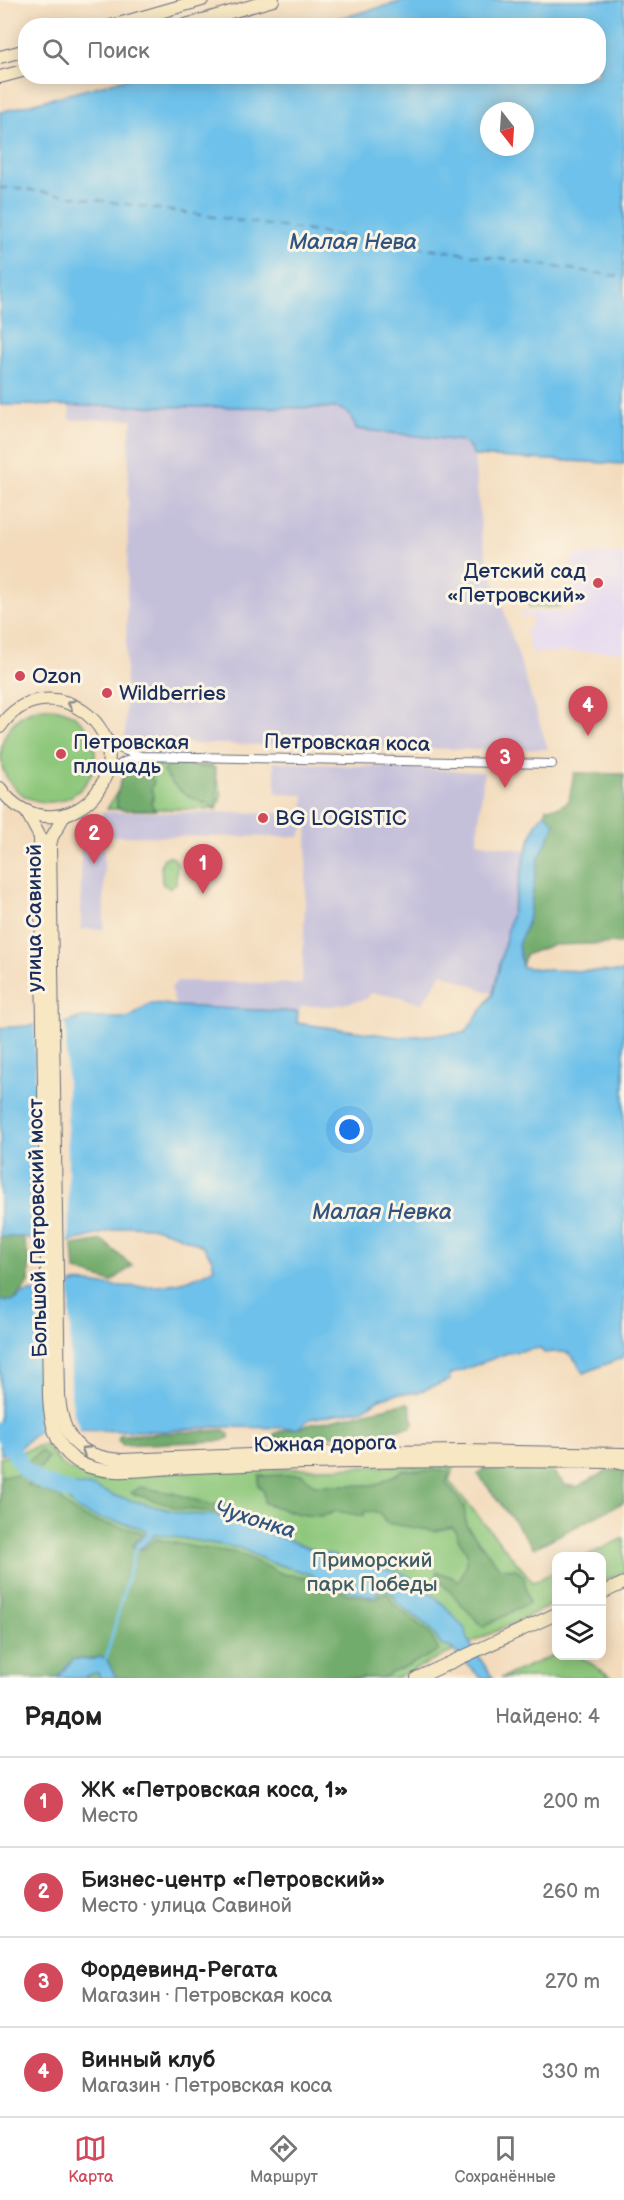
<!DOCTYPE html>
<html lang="ru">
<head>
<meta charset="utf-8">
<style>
	:root { --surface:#fff; --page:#f2f2f2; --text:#222; --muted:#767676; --line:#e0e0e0; --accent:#d1495b }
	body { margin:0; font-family:"Balsamiq Sans",sans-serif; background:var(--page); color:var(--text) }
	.controls { position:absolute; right:18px; bottom:18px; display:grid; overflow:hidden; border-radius:12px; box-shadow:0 3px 15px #0003 }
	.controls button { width:54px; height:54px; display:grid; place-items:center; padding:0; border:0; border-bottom:2px solid var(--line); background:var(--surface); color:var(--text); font:30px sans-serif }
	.compass { position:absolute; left:480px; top:102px; width:54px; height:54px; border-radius:50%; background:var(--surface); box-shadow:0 3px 15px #0003; rotate:163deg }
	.you { position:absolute; left:350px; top:1130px; width:21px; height:21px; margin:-15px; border:4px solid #fff; border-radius:50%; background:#1a73e8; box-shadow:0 0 0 9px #1a73e833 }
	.badge { display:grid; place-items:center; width:39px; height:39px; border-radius:50%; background:var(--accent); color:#fff; font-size:20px; font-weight:700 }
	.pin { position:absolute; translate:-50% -50px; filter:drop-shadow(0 2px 3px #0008) }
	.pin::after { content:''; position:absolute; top:32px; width:21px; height:18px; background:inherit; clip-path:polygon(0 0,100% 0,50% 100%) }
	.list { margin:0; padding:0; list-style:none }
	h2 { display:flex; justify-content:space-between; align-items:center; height:78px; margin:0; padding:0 24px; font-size:26px }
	h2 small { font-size:20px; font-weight:400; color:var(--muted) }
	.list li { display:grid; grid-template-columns:39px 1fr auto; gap:18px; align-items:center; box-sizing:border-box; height:90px; padding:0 24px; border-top:2px solid var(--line) }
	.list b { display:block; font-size:22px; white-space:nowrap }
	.list p { margin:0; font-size:20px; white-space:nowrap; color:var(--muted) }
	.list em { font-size:20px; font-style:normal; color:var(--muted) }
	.icon { flex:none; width:33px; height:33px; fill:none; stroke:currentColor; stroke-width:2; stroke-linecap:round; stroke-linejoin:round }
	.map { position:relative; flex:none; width:624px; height:1678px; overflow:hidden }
	.search { position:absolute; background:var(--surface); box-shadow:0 3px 15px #0003; left:18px; right:18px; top:18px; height:66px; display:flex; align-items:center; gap:15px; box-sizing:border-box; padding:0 21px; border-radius:24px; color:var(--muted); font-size:22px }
	.sheet { height:438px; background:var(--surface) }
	nav { display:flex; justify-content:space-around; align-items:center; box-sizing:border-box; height:84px; border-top:2px solid var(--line); background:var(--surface); font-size:16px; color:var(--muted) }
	nav a { display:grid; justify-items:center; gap:3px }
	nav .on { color:var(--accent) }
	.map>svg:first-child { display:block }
	.built { fill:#e1d4f3 }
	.industrial { fill:#c5c0da }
	.green { fill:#8ec87c; stroke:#547c6d; stroke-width:1.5 }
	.forest { fill:#72ac6c; stroke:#466e65; stroke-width:1.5 }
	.water { fill:#6ec1ea; stroke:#4478a4; stroke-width:1.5; fill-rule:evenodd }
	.pier { fill:#f3dbbc }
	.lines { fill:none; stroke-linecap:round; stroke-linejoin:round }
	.stream { stroke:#6ec1ea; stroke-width:3 }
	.river { stroke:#6ec1ea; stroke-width:16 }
	.ferry { stroke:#305481; stroke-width:1.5; stroke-dasharray:8 6; stroke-linecap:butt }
	.street-casing { stroke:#676b7f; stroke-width:10 }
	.secondary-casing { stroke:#676b7f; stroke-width:14 }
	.street { stroke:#fff; stroke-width:8 }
	.secondary { stroke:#f7e8c3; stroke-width:12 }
	.oneway { stroke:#898c90 }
	.poi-dot { fill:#d1495b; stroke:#fcf5e5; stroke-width:2 }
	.labels { text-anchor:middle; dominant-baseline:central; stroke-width:6; stroke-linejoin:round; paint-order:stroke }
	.poi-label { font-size:21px; fill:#1b2f5e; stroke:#fcf5e5; text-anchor:start }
	.street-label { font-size:21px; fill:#1b2f5e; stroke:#fcf5e5 }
	.park-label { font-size:21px; fill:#3e5d67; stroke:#fcf5e5 }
	.water-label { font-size:22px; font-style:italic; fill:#305481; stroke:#fcf5e5 }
</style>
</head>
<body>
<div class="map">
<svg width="624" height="1678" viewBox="0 0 624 1678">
	<rect width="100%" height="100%" fill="#fcf5e5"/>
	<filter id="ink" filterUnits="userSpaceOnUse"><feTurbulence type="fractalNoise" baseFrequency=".0167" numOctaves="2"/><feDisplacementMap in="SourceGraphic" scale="12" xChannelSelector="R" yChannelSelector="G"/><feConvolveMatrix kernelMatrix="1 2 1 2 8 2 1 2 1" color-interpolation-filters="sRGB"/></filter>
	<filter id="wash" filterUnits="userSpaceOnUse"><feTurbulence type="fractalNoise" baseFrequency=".008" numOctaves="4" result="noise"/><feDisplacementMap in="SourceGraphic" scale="24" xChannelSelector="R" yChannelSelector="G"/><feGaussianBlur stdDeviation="1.35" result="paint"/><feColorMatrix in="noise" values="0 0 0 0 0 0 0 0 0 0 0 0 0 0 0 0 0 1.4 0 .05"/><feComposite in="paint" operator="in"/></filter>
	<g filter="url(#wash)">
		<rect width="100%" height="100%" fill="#f3dbbc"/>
		<polygon class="built" points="624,553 624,651 532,653 525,629 533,626 530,615 523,618 520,612 573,612 572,555"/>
		<g class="industrial">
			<polygon points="69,406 337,408 345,410 352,416 356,429 462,441 470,448 474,456 482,537 488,561 548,749 503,750 125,742 129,437 133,419 70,420"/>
			<polygon points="274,762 484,772 477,842 526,851 493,994 442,973 422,1004 397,996 371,993 367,999 333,1006 302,1006 298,1012 175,1006 171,988 177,981 302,984 308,818 299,837 104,836 104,929 81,929 81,826 102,825 102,812 304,813 304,795 276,794"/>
		</g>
		<g class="green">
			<polygon points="559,592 559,607 529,608 528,593"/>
			<circle cx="48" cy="755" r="47"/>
			<polygon points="143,764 212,765 222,795 217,809 107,809 127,776"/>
			<polygon points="169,856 174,858 177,864 176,883 169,888 162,883 161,864 164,858"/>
			<path d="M45,1444C56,1461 66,1471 86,1474L438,1465L454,1467L449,1481L533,1582L556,1571V1603L396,1678H0V1458Z"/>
			<polygon points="624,1538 624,1572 602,1582 602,1556 586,1556"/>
			<polygon points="556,1654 581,1657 613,1678 501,1678"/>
		</g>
		<g class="forest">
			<path d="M138,760L152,762L156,767L152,778L154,782L151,789L154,796L151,803L155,810H124L117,808C115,794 123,765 138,760Z"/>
			<path d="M172,764L215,768L218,801L217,809C194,800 176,792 163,771Z"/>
			<polygon points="574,773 624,774 624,943 552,945 525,955 522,967 518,945 528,921 538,860 555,824 545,813 547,808 559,807 569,801"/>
			<polygon points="0,1237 23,1237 29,1259 29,1283 14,1301 0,1300"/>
			<polygon points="102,1240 132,1266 111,1282 75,1270 73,1245"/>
			<path d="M406,1403L410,1406L413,1422L411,1427L381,1432L362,1431L334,1436L278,1439L274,1437V1434C284,1428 296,1430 308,1425Z"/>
			<polygon points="224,1430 229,1434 229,1438 221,1441 123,1445 118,1440 120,1435 126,1435"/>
			<path d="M41,1451L48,1457L28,1485L60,1497C76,1525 116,1523 143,1533L133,1545L134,1548L143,1549L156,1539L193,1547L238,1553L283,1574L306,1577L348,1594L375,1599L380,1594L386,1593L391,1598L393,1604L429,1632L439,1651L381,1678H116L106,1658C96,1656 84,1660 74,1659L57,1678H0V1476L17,1475L26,1463Z"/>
			<polygon points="483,1469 552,1470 565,1485 577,1487 608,1470 624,1470 624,1502 534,1548 478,1474"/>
			<path d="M403,1470L450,1471L446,1483L464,1506L466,1525L500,1568L516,1569L524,1577L529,1603L483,1627L436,1577L437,1572L452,1577L458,1582C462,1574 469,1564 467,1554C465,1545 456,1542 457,1532L452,1527L435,1531L386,1523L379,1513L365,1511L363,1516L336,1511C316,1523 286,1510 264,1503V1492L258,1485L259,1476L302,1474L314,1485H377Z"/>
			<polygon points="140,1487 177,1494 212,1505 221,1504 231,1507 231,1510 225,1513 181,1509 131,1493"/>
		</g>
		<g class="water">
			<path d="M407,0H624V464L474,456L470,448L462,441L356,429C352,417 350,411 337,408L0,405V112L133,77L598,76V26L315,25ZM489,111H525V147H489Z"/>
			<path d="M545,813L555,824L538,860L528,921L518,945L522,967L552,970L624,972V1357L584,1373C569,1351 571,1350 544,1353L540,1348L508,1353L449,1375L450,1380L416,1393L396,1394L382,1398L363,1409L310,1419L298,1428L217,1427L163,1431L40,1430L19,1448L0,1455V1300L14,1301C34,1283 34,1297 53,1294C60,1293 66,1285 74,1283C83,1281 97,1285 106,1285C145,1288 181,1289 214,1268L212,1259L203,1246L177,1235L151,1227L129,1226L59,1245L23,1237H0V1028L66,1023L79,1018H127C135,1016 138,1011 144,1007C154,1001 164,1004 175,1006L298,1012L297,1023L398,1037L465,1033L493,994L526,851C532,838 534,821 545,813Z"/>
			<path d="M75,1485L94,1487L115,1496L184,1514L229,1516L308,1548L404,1574L418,1582L444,1605L465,1629L467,1639L493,1678H481L451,1648L441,1645L430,1628L396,1602L395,1596L387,1590L381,1589L373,1597L349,1591L307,1573L269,1562L240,1548L156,1534L142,1547L136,1548L135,1545L146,1534L145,1530C121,1518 79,1523 65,1495L66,1491Z"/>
			<polygon points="100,1657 106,1658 116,1678 100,1678 98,1673 91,1674 83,1678 57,1678 74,1659 90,1660"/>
		</g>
		<g class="pier">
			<polygon points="66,1023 69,1245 59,1248 37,1243 35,1025"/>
			<polygon points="70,1282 71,1395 74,1414 80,1430 40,1430 38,1289 52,1291"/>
		</g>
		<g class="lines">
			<polyline class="stream" points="106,1658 135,1551 139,1545"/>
			<g class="river">
				<polyline points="0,1430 24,1469 36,1478"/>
				<polyline points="44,1483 85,1497"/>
			</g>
			<polyline class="ferry" points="0,188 16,188 624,277"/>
		</g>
	</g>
	<g filter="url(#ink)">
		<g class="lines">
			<g class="street-casing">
				<g id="street">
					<polyline points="106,737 121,749 141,756 552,764"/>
					<polyline points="105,775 124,762 141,756"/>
				</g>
			</g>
			<g class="secondary-casing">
				<g id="secondary">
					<polyline points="111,26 202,0"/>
					<polyline points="182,26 273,0"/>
					<polyline points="0,57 26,50"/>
					<polyline points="0,77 26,70"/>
					<path d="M0,727C46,660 142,729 97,792C87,806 71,815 54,816C32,818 12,806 0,788"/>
					<path d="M26,811L40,837L49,1396C50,1422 55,1449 80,1463C107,1477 145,1469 174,1468C218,1466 262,1464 306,1463C409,1460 512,1461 615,1462L624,1464"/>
					<path d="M65,814L52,837L50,845L59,1396C62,1438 78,1457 121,1460L304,1453L464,1451L624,1454"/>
					<polyline points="602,1593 624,1583"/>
					<polyline points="417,1678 556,1614"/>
				</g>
			</g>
			<use href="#street" class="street"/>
			<use href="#secondary" class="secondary"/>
		</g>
		<defs><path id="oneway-chevron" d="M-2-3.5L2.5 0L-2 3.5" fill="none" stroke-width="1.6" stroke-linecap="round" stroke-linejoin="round" transform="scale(1.5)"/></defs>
		<g class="oneway">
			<use href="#oneway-chevron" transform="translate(71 704) rotate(-159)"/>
			<use href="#oneway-chevron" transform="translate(85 1450) rotate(-147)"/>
		</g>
	</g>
	<g class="poi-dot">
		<circle cx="598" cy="583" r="6"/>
		<circle cx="20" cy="676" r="6"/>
		<circle cx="107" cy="693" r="6"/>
		<circle cx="61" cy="754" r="6"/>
		<circle cx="263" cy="818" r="6"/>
	</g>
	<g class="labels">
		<g class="poi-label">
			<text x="586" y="571" text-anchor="end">Детский сад<tspan x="586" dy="24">«Петровский»</tspan></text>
			<text x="32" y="676">Ozon</text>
			<text x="119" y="693">Wildberries</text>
			<text x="73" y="742">Петровская<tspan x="73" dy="24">площадь</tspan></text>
			<text x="275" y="818">BG LOGISTIC</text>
		</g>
		<g class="street-label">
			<text transform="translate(347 743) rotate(1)">Петровская коса</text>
			<text transform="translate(34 918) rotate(-90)">улица Савиной</text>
			<text transform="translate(38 1228) rotate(-91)">Большой Петровский мост</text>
			<text transform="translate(325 1444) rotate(-1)">Южная дорога</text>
		</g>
		<g class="park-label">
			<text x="372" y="1560">Приморский<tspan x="372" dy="24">парк Победы</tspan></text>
		</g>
		<g class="water-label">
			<text x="353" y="242">Малая Нева</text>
			<text x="382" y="1212">Малая Невка</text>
			<text transform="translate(255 1520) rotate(17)">Чухонка</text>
		</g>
	</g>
</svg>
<div class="controls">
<button><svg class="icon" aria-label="locate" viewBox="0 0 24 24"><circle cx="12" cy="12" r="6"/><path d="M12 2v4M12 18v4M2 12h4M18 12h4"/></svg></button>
<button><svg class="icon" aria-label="layers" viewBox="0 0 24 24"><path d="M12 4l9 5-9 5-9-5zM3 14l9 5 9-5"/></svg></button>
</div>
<svg class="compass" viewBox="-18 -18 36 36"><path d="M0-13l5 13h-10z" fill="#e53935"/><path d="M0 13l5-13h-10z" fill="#767676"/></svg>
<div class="you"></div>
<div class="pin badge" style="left:203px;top:894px">1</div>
<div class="pin badge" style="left:94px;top:864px">2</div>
<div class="pin badge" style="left:505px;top:788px">3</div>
<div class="pin badge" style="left:588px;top:736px">4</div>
<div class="search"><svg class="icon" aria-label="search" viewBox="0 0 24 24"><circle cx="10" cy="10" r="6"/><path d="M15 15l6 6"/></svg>Поиск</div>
</div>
<section class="sheet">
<h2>Рядом<small>Найдено: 4</small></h2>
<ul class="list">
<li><span class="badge">1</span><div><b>ЖК «Петровская коса, 1»</b><p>Место</p></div><em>200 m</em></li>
<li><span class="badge">2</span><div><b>Бизнес-центр «Петровский»</b><p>Место · улица Савиной</p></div><em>260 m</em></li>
<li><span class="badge">3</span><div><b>Фордевинд-Регата</b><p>Магазин · Петровская коса</p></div><em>270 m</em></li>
<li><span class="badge">4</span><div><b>Винный клуб</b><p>Магазин · Петровская коса</p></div><em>330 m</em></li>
</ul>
</section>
<nav>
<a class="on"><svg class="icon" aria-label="map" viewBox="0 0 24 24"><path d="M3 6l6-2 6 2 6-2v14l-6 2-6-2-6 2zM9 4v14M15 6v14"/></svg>Карта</a>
<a><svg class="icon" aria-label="directions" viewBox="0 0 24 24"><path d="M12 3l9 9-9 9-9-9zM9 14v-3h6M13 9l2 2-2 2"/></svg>Маршрут</a>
<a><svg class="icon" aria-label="saved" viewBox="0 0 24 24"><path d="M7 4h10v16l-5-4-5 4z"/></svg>Сохранённые</a>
</nav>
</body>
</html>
